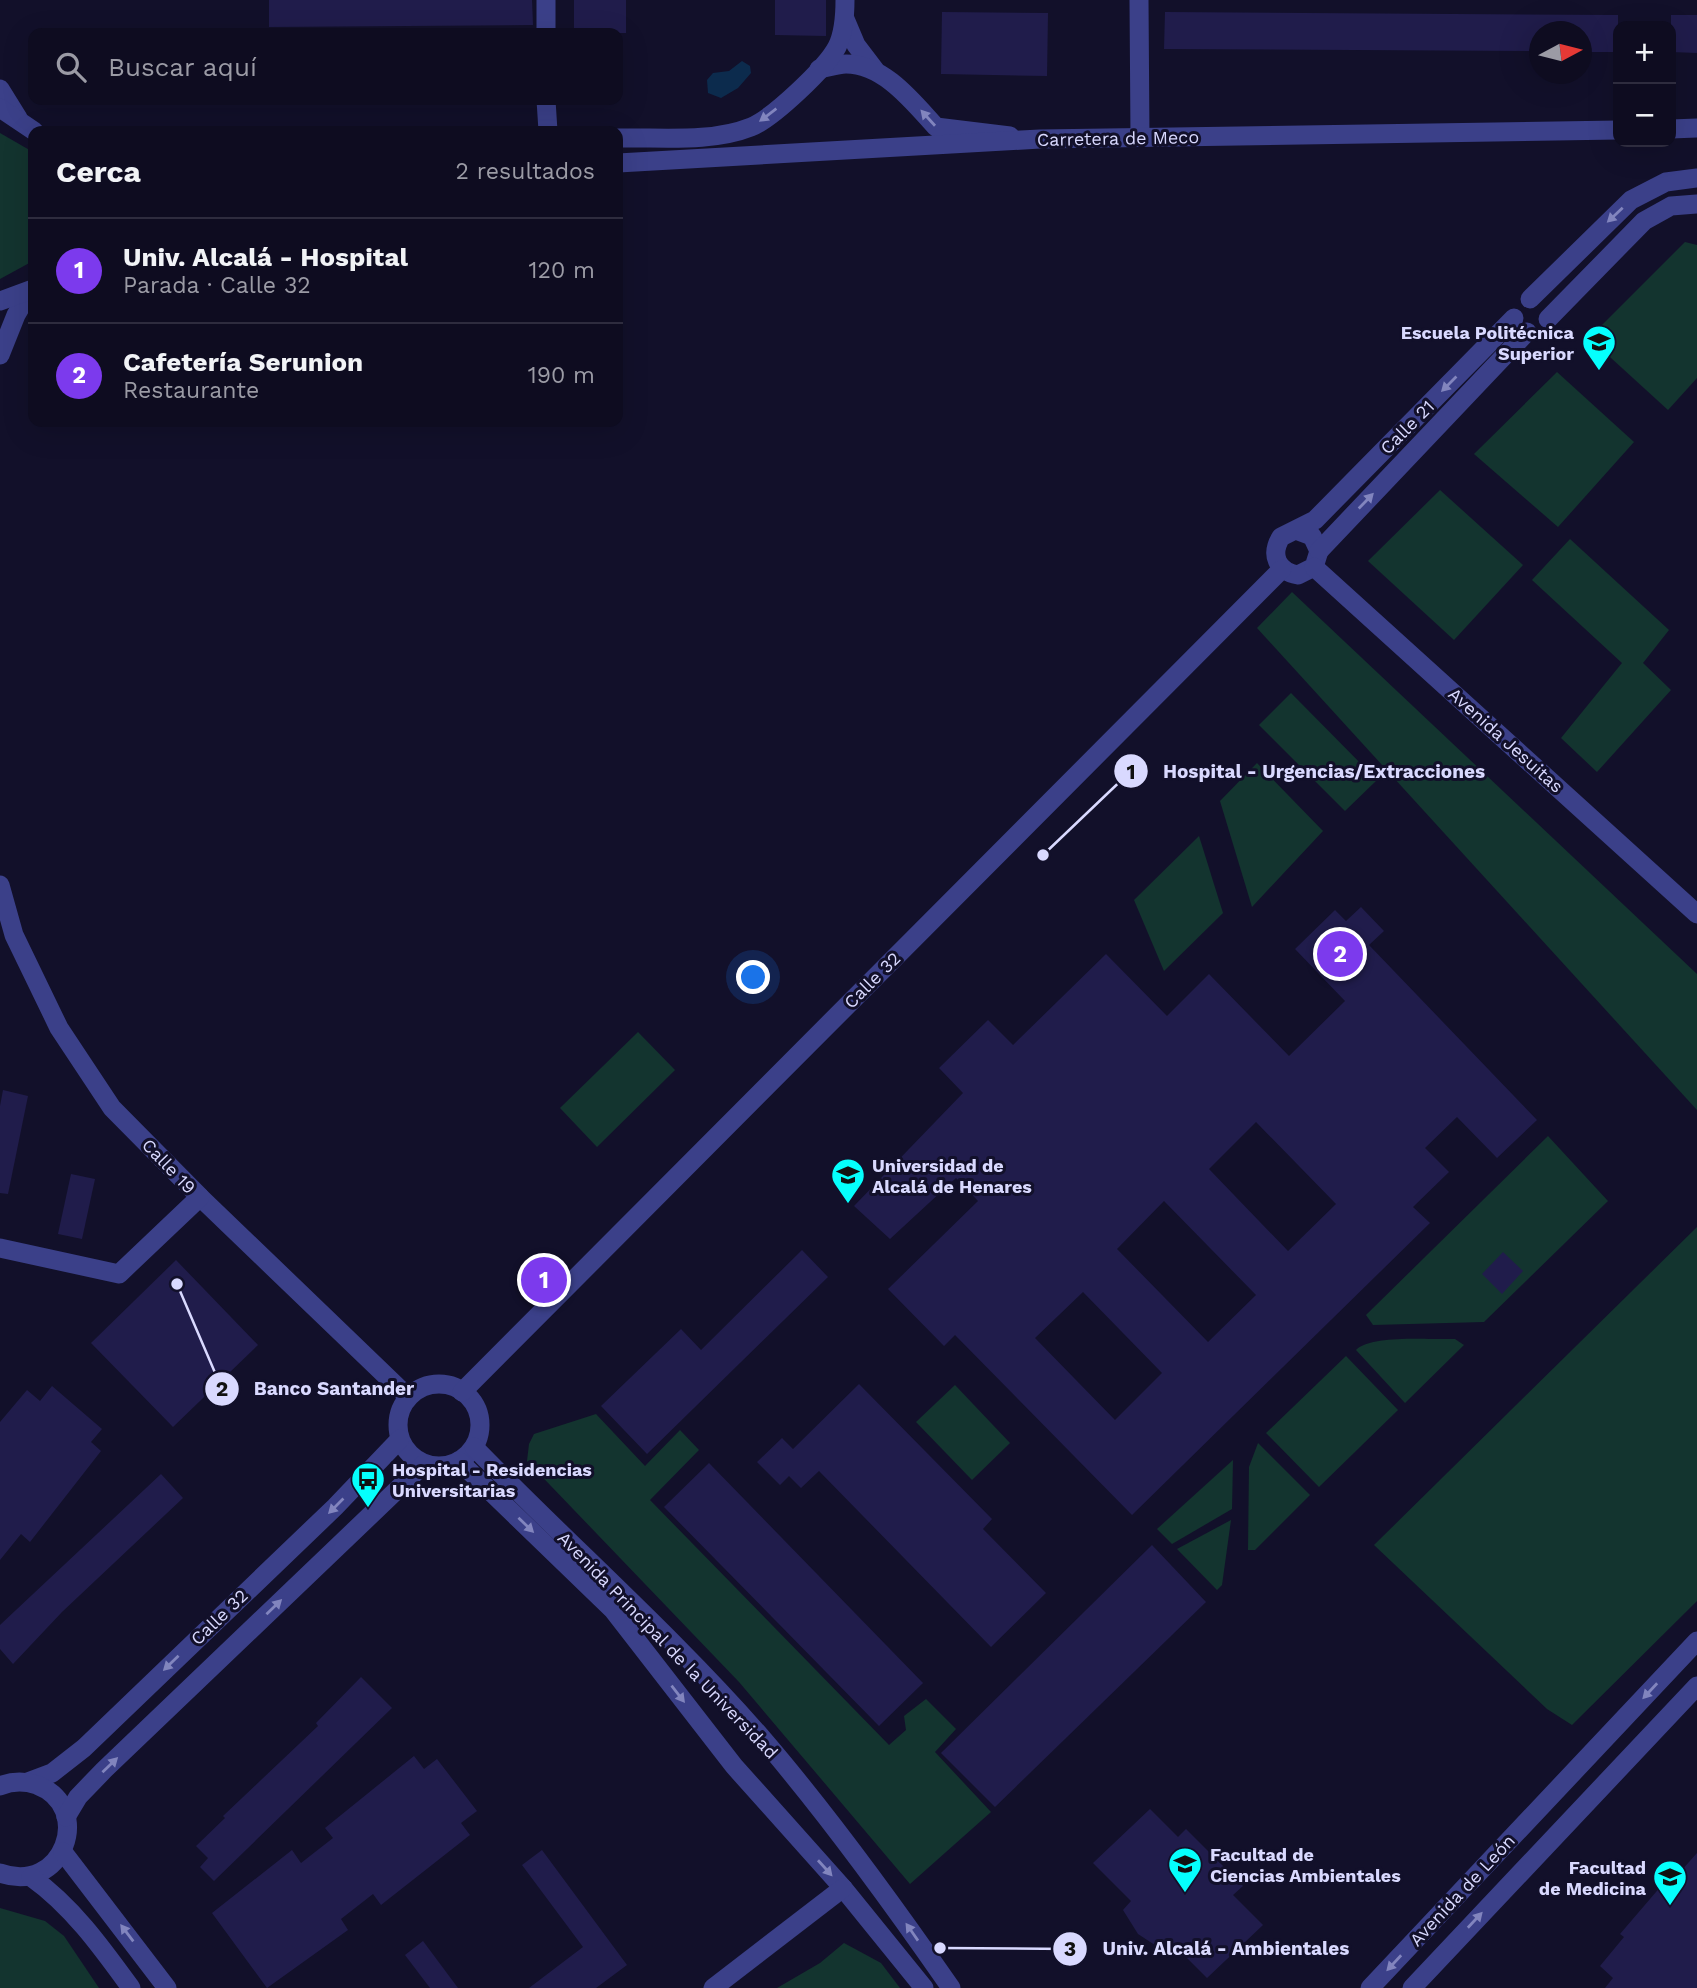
<!DOCTYPE html>
<html lang="es">
<head>
<meta charset="utf-8">
<style>
	:root { --surface:#0e0c20; --page:#171529; --text:#f1f3f6; --muted:#9b9ba5; --line:#2e2c3e; --accent:#7c3aed }
	body { margin:0; font-family:"Work Sans",sans-serif; background:var(--page); color:var(--text) }
	.controls { position:absolute; right:21px; top:21px; display:grid; overflow:hidden; border-radius:14px; box-shadow:0 7px 28px #0002 }
	.controls button { width:63px; height:63px; display:grid; place-items:center; padding:0; border:0; border-bottom:2px solid var(--line); background:var(--surface); color:var(--text); font:35px sans-serif }
	.compass { position:absolute; left:1529px; top:21px; width:63px; height:63px; border-radius:50%; background:var(--surface); box-shadow:0 7px 28px #0002; rotate:83deg }
	.you { position:absolute; left:754px; top:978px; width:24px; height:24px; margin:-18px; border:5px solid #fff; border-radius:50%; background:#1a73e8; box-shadow:0 0 0 10px #1a73e833 }
	.badge { display:grid; place-items:center; width:46px; height:46px; border-radius:50%; background:var(--accent); color:#fff; font-size:23px; font-weight:700 }
	.pin { position:absolute; translate:-50% -50%; border:4px solid #fff; box-shadow:0 2px 7px #0006 }
	.list { margin:0; padding:0; list-style:none }
	h2 { display:flex; justify-content:space-between; align-items:center; height:91px; margin:0; padding:0 28px; font-size:30px }
	h2 small { font-size:23px; font-weight:400; color:var(--muted) }
	.list li { display:grid; grid-template-columns:46px 1fr auto; gap:21px; align-items:center; box-sizing:border-box; height:105px; padding:0 28px; border-top:2px solid var(--line) }
	.list b { display:block; font-size:26px; white-space:nowrap }
	.list p { margin:0; font-size:23px; white-space:nowrap; color:var(--muted) }
	.list em { font-size:23px; font-style:normal; color:var(--muted) }
	.icon { flex:none; width:38px; height:38px; fill:none; stroke:currentColor; stroke-width:2; stroke-linecap:round; stroke-linejoin:round }
	.map { position:relative; flex:none; width:1697px; height:1988px; overflow:hidden }
	.search { position:absolute; background:var(--surface); box-shadow:0 7px 28px #0002; left:28px; top:28px; width:595px; height:77px; display:flex; align-items:center; gap:18px; box-sizing:border-box; padding:0 24px; border-radius:14px; color:var(--muted); font-size:26px }
	.panel { position:absolute; background:var(--surface); box-shadow:0 7px 28px #0002; left:28px; top:126px; width:595px; height:301px; border-radius:14px }
	.map>svg:first-child { display:block }
	.green { fill:#13342f }
	.water { fill:#0c2b4d }
	.building { fill:#201c4b; fill-rule:evenodd }
	.lines { fill:none; stroke-linecap:round; stroke-linejoin:round }
	.pedestrian { stroke:#3b4089; stroke-width:19 }
	.minor { stroke:#3b4089; stroke-width:19 }
	.tertiary { stroke:#3b4089; stroke-width:19 }
	.oneway { fill:#8285be }
	.labels { text-anchor:middle; dominant-baseline:central; stroke-width:6; stroke-linejoin:round; paint-order:stroke }
	.street-label { font-size:18px; fill:#d9d9ff; stroke:#12102a }
	.poi-label { font-size:18px; font-weight:bold; fill:#d9d9ff; stroke:#12102a; text-anchor:start }
	.leader { fill:none; stroke:#d9d9ff; stroke-width:2.5 }
	.callout-dot { fill:#d9d9ff; stroke:#12102a; stroke-width:2.5 }
	.mark-label { font-size:21px; text-anchor:middle; font-weight:bold; fill:#111 }
	.callout-label { font-size:19px; text-anchor:middle; font-weight:bold; fill:#d9d9ff; stroke:#12102a; stroke-width:6; stroke-linejoin:round; paint-order:stroke }
</style>
</head>
<body>
<div class="map">
<svg width="1697" height="1988" viewBox="0 0 1697 1988">
	<rect width="100%" height="100%" fill="#12102a"/>
	<g class="green">
		<polygon points="0,133 33,152 33,261 0,279"/>
		<polygon points="1685,242 1697,245 1697,378 1668,410 1599,347 1597,330"/>
		<polygon points="1557,372 1634,442 1558,527 1474,454"/>
		<polygon points="1440,490 1523,565 1454,640 1368,561"/>
		<polygon points="1570,539 1669,630 1643,663 1671,690 1597,772 1561,738 1622,663 1532,580"/>
		<polygon points="1292,592 1697,974 1697,1110 1257,628"/>
		<polygon points="1291,693 1377,780 1345,811 1259,725"/>
		<polygon points="1257,763 1323,831 1252,907 1220,801"/>
		<polygon points="1199,836 1223,913 1164,971 1134,900"/>
		<polygon points="638,1032 675,1070 597,1147 560,1108"/>
		<polygon points="1548,1136 1608,1201 1484,1322 1373,1325 1366,1315"/>
		<polygon points="1697,1227 1697,1601 1572,1725 1547,1709 1374,1545"/>
		<path d="M1455,1339L1464,1345L1405,1403L1356,1350C1371,1334 1433,1340 1455,1339Z"/>
		<polygon points="1346,1356 1398,1410 1319,1487 1266,1433"/>
		<polygon points="955,1385 1010,1443 972,1480 916,1422"/>
		<polygon points="596,1414 645,1466 680,1430 699,1450 650,1500 889,1745 906,1730 904,1716 926,1699 956,1729 935,1752 991,1812 910,1884 739,1682 527,1461 529,1444 534,1434"/>
		<polygon points="1258,1443 1310,1495 1255,1550 1248,1550 1249,1467"/>
		<polygon points="1233,1460 1232,1509 1172,1544 1157,1529"/>
		<polygon points="1231,1520 1222,1585 1217,1590 1177,1549"/>
		<polygon points="0,1908 45,1921 64,1936 99,1988 0,1988"/>
		<polygon points="844,1943 881,1963 900,1988 777,1988 820,1963"/>
	</g>
	<polygon class="water" points="742,61 750,66 751,73 738,88 721,98 708,93 707,80 713,73 729,71"/>
	<g class="building">
		<polygon points="269,0 532,0 533,25 269,27"/>
		<rect x="574" y="0" width="52" height="33"/>
		<polygon points="775,0 826,0 826,36 775,35"/>
		<polygon points="942,12 1048,13 1047,76 941,74"/>
		<polygon points="1165,12 1618,15 1618,52 1581,52 1581,32 1539,32 1539,51 1164,49"/>
		<polygon points="1671,15 1697,15 1697,53 1671,52"/>
		<path d="M1361,907L1384,931L1369,945L1537,1120L1497,1158L1457,1117L1425,1148L1449,1172L1413,1207L1430,1223L1132,1515L955,1335L944,1346L888,1289L978,1201L956,1178L890,1239L854,1206L963,1093L939,1068L988,1020L1013,1045L1106,954L1167,1016L1209,974L1289,1056L1345,1001L1295,949L1335,910L1346,921ZM1256,1122L1336,1204L1288,1251L1209,1169ZM1164,1201L1256,1295L1208,1342L1117,1249ZM1083,1292L1162,1373L1115,1420L1035,1338Z"/>
		<polygon points="3,1090 28,1096 8,1194 0,1193 0,1106"/>
		<polygon points="71,1174 95,1179 82,1239 58,1234"/>
		<polygon points="802,1250 828,1277 647,1454 601,1406 681,1329 701,1350"/>
		<polygon points="1503,1252 1523,1271 1502,1294 1482,1274"/>
		<polygon points="176,1260 258,1345 173,1427 91,1343"/>
		<polygon points="859,1384 992,1519 983,1529 1046,1593 991,1647 819,1471 801,1488 789,1476 780,1485 757,1462 782,1438 793,1449"/>
		<polygon points="52,1386 102,1429 91,1442 101,1451 30,1542 21,1534 0,1560 0,1422 27,1390 40,1401"/>
		<polygon points="709,1463 923,1683 879,1726 664,1507"/>
		<polygon points="161,1474 183,1498 62,1612 13,1664 0,1649 0,1625"/>
		<polygon points="1152,1545 1206,1602 995,1807 941,1753"/>
		<polygon points="361,1677 392,1708 214,1881 200,1867 208,1858 196,1846 225,1818 223,1816 318,1726 316,1723"/>
		<polygon points="414,1756 424,1769 437,1759 477,1811 461,1823 470,1835 381,1905 373,1894 341,1919 348,1930 267,1988 212,1913 292,1850 301,1863 333,1838 325,1828"/>
		<polygon points="1150,1809 1178,1837 1186,1829 1243,1886 1233,1895 1263,1925 1207,1978 1169,1940 1161,1949 1138,1934 1123,1910 1131,1901 1093,1863"/>
		<polygon points="542,1850 627,1965 596,1988 529,1988 583,1947 522,1865"/>
		<polygon points="1697,1853 1697,1988 1605,1988 1613,1978 1600,1966 1624,1937 1620,1934 1668,1878 1673,1880"/>
		<polygon points="423,1941 458,1988 430,1988 405,1955"/>
	</g>
	<g class="lines">
		<polyline class="pedestrian" points="1139,0 1140,137"/>
		<g class="minor">
			<polyline points="845,19 856,45 875,70"/>
			<polyline points="546,33 546,0"/>
			<path d="M819,69C827,68 837,64 846,64C884,64 913,102 936,127L1010,136"/>
			<polyline points="546,100 548,131"/>
			<path d="M618,138C660,137 711,143 751,127C773,118 826,68 837,47C844,33 845,15 845,0"/>
			<polyline points="1530,299 1631,200 1666,182 1697,178"/>
			<polyline points="1548,319 1644,221 1671,206 1697,204"/>
			<polyline points="0,355 16,315 30,291"/>
			<path d="M1296,530L1312,536L1319,551L1314,567L1298,575C1277,571 1270,555 1281,537L1315,520L1514,318"/>
			<polyline points="1319,551 1527,332"/>
			<polyline points="1314,567 1697,914"/>
			<polyline points="0,885 14,935 59,1028 112,1108 200,1197 408,1397"/>
			<polyline points="0,1248 119,1274 200,1197"/>
			<circle cx="439" cy="1425" r="41"/>
			<polyline points="462,1392 1282,569"/>
			<path d="M474,1447C569,1545 672,1635 762,1738C830,1817 892,1903 951,1988"/>
			<polyline points="459,1461 613,1610 734,1766 843,1888 924,1988"/>
			<polyline points="28,1782 52,1773 84,1748 335,1507 400,1439"/>
			<path d="M0,1786C12,1781 25,1781 37,1785C95,1807 63,1896 0,1873"/>
			<polyline points="66,1817 78,1797 104,1770 424,1464"/>
			<polyline points="63,1852 167,1988"/>
			<path d="M31,1877C72,1906 102,1948 131,1988"/>
			<polyline points="713,1988 843,1888"/>
			<polyline points="1370,1988 1697,1641"/>
			<polyline points="1412,1988 1697,1686"/>
		</g>
		<g class="tertiary">
			<polyline points="0,89 18,118"/>
			<polyline points="0,108 34,131"/>
			<polyline points="1671,129 1697,128"/>
			<polyline points="618,163 1040,139 1618,130"/>
			<polyline points="0,301 33,289"/>
		</g>
	</g>
	<defs><path id="oneway-solid" d="M-6-.8H1V-3.2L6.5 0L1 3.2V.8H-6Z" transform="scale(1.75)"/></defs>
	<g class="oneway">
		<use href="#oneway-solid" transform="translate(768 115) rotate(143)"/>
		<use href="#oneway-solid" transform="translate(928 118) rotate(-132)"/>
		<use href="#oneway-solid" transform="translate(1615 215) rotate(137)"/>
		<use href="#oneway-solid" transform="translate(1449 384) rotate(135)"/>
		<use href="#oneway-solid" transform="translate(1366 501) rotate(-46)"/>
		<use href="#oneway-solid" transform="translate(336 1506) rotate(135)"/>
		<use href="#oneway-solid" transform="translate(526 1525) rotate(44)"/>
		<use href="#oneway-solid" transform="translate(274 1607) rotate(-44)"/>
		<use href="#oneway-solid" transform="translate(171 1663) rotate(136)"/>
		<use href="#oneway-solid" transform="translate(1650 1691) rotate(133)"/>
		<use href="#oneway-solid" transform="translate(678 1694) rotate(52)"/>
		<use href="#oneway-solid" transform="translate(110 1765) rotate(-44)"/>
		<use href="#oneway-solid" transform="translate(825 1868) rotate(48)"/>
		<use href="#oneway-solid" transform="translate(1475 1920) rotate(-47)"/>
		<use href="#oneway-solid" transform="translate(912 1932) rotate(-125)"/>
		<use href="#oneway-solid" transform="translate(127 1933) rotate(-127)"/>
		<use href="#oneway-solid" transform="translate(1394 1963) rotate(133)"/>
	</g>
	<defs>
		<g id="university-pin" transform="scale(1.75)"><path d="M0 17L-7.5 6A9.5 9.5 0 1 1 7.5 6Z" fill="#05fffd" stroke="#12102a"/><path d="M0-5L7-2L0 1L-7-2ZM-4 1L0 2.5L4 1V4Q0 6-4 4Z" fill="#111"/></g>
		<g id="bus-pin" transform="scale(1.75)"><path d="M0 17L-7.5 6A9.5 9.5 0 1 1 7.5 6Z" fill="#05fffd" stroke="#12102a"/><path d="M-5-6H5V4H4V6H2V4H-2V6H-4V4H-5ZM-3.5-4V0h7V-4ZM-3.5 1.2v1.5H-2V1.2ZM2 1.2v1.5H3.5V1.2Z" fill="#111"/></g>
	</defs>
	<g fill-rule="evenodd">
		<use href="#university-pin" x="1599" y="342"/>
		<use href="#university-pin" x="848" y="1175"/>
		<use href="#bus-pin" x="368" y="1479"/>
		<use href="#university-pin" x="1185" y="1864"/>
		<use href="#university-pin" x="1670" y="1877"/>
	</g>
	<g class="labels">
		<g class="street-label">
			<text transform="translate(1118 138) rotate(-1)">Carretera de Meco</text>
			<text transform="translate(1407 427) rotate(-45)">Calle 21</text>
			<text transform="translate(1506 740) rotate(42)">Avenida Jesuitas</text>
			<text transform="translate(872 980) rotate(-45)">Calle 32</text>
			<text transform="translate(169 1166) rotate(46)">Calle 19</text>
			<text transform="translate(219 1617) rotate(-44)">Calle 32</text>
			<text transform="translate(668 1645) rotate(46)">Avenida Principal de la Universidad</text>
			<text transform="translate(1462 1890) rotate(-47)">Avenida de León</text>
		</g>
		<g class="poi-label">
			<text x="1574" y="332" text-anchor="end">Escuela Politécnica<tspan x="1574" dy="21">Superior</tspan></text>
			<text x="872" y="1165">Universidad de<tspan x="872" dy="21">Alcalá de Henares</tspan></text>
			<text x="392" y="1469">Hospital - Residencias<tspan x="392" dy="21">Universitarias</tspan></text>
			<text x="1210" y="1854">Facultad de<tspan x="1210" dy="21">Ciencias Ambientales</tspan></text>
			<text x="1646" y="1867" text-anchor="end">Facultad<tspan x="1646" dy="21">de Medicina</tspan></text>
		</g>
	</g>
	<path class="leader" d="M1043 855L1131 771M177 1284L222 1389M940 1948L1070 1949"/>
	<g class="callout-dot">
		<circle cx="1043" cy="855" r="7"/>
		<circle cx="177" cy="1284" r="7"/>
		<circle cx="940" cy="1948" r="7"/>
		<circle cx="1131" cy="771" r="18"/>
		<circle cx="222" cy="1389" r="18"/>
		<circle cx="1070" cy="1949" r="18"/>
	</g>
	<g class="mark-label">
		<text x="1131" y="779">1</text>
		<text x="222" y="1396">2</text>
		<text x="1070" y="1956">3</text>
	</g>
	<g class="callout-label">
		<text x="1324" y="778">Hospital - Urgencias/Extracciones</text>
		<text x="334" y="1395">Banco Santander</text>
		<text x="1226" y="1955">Univ. Alcalá - Ambientales</text>
	</g>
</svg>
<div class="controls">
<button>+</button>
<button>−</button>
</div>
<svg class="compass" viewBox="-18 -18 36 36"><path d="M0-13l5 13h-10z" fill="#e53935"/><path d="M0 13l5-13h-10z" fill="#9b9ba5"/></svg>
<div class="you"></div>
<div class="pin badge" style="left:544px;top:1280px">1</div>
<div class="pin badge" style="left:1340px;top:954px">2</div>
<div class="search"><svg class="icon" aria-label="search" viewBox="0 0 24 24"><circle cx="10" cy="10" r="6"/><path d="M15 15l6 6"/></svg>Buscar aquí</div>
<section class="panel">
<h2>Cerca<small>2 resultados</small></h2>
<ul class="list">
<li><span class="badge">1</span><div><b>Univ. Alcalá - Hospital</b><p>Parada · Calle 32</p></div><em>120 m</em></li>
<li><span class="badge">2</span><div><b>Cafetería Serunion</b><p>Restaurante</p></div><em>190 m</em></li>
</ul>
</section>
</div>
</body>
</html>
